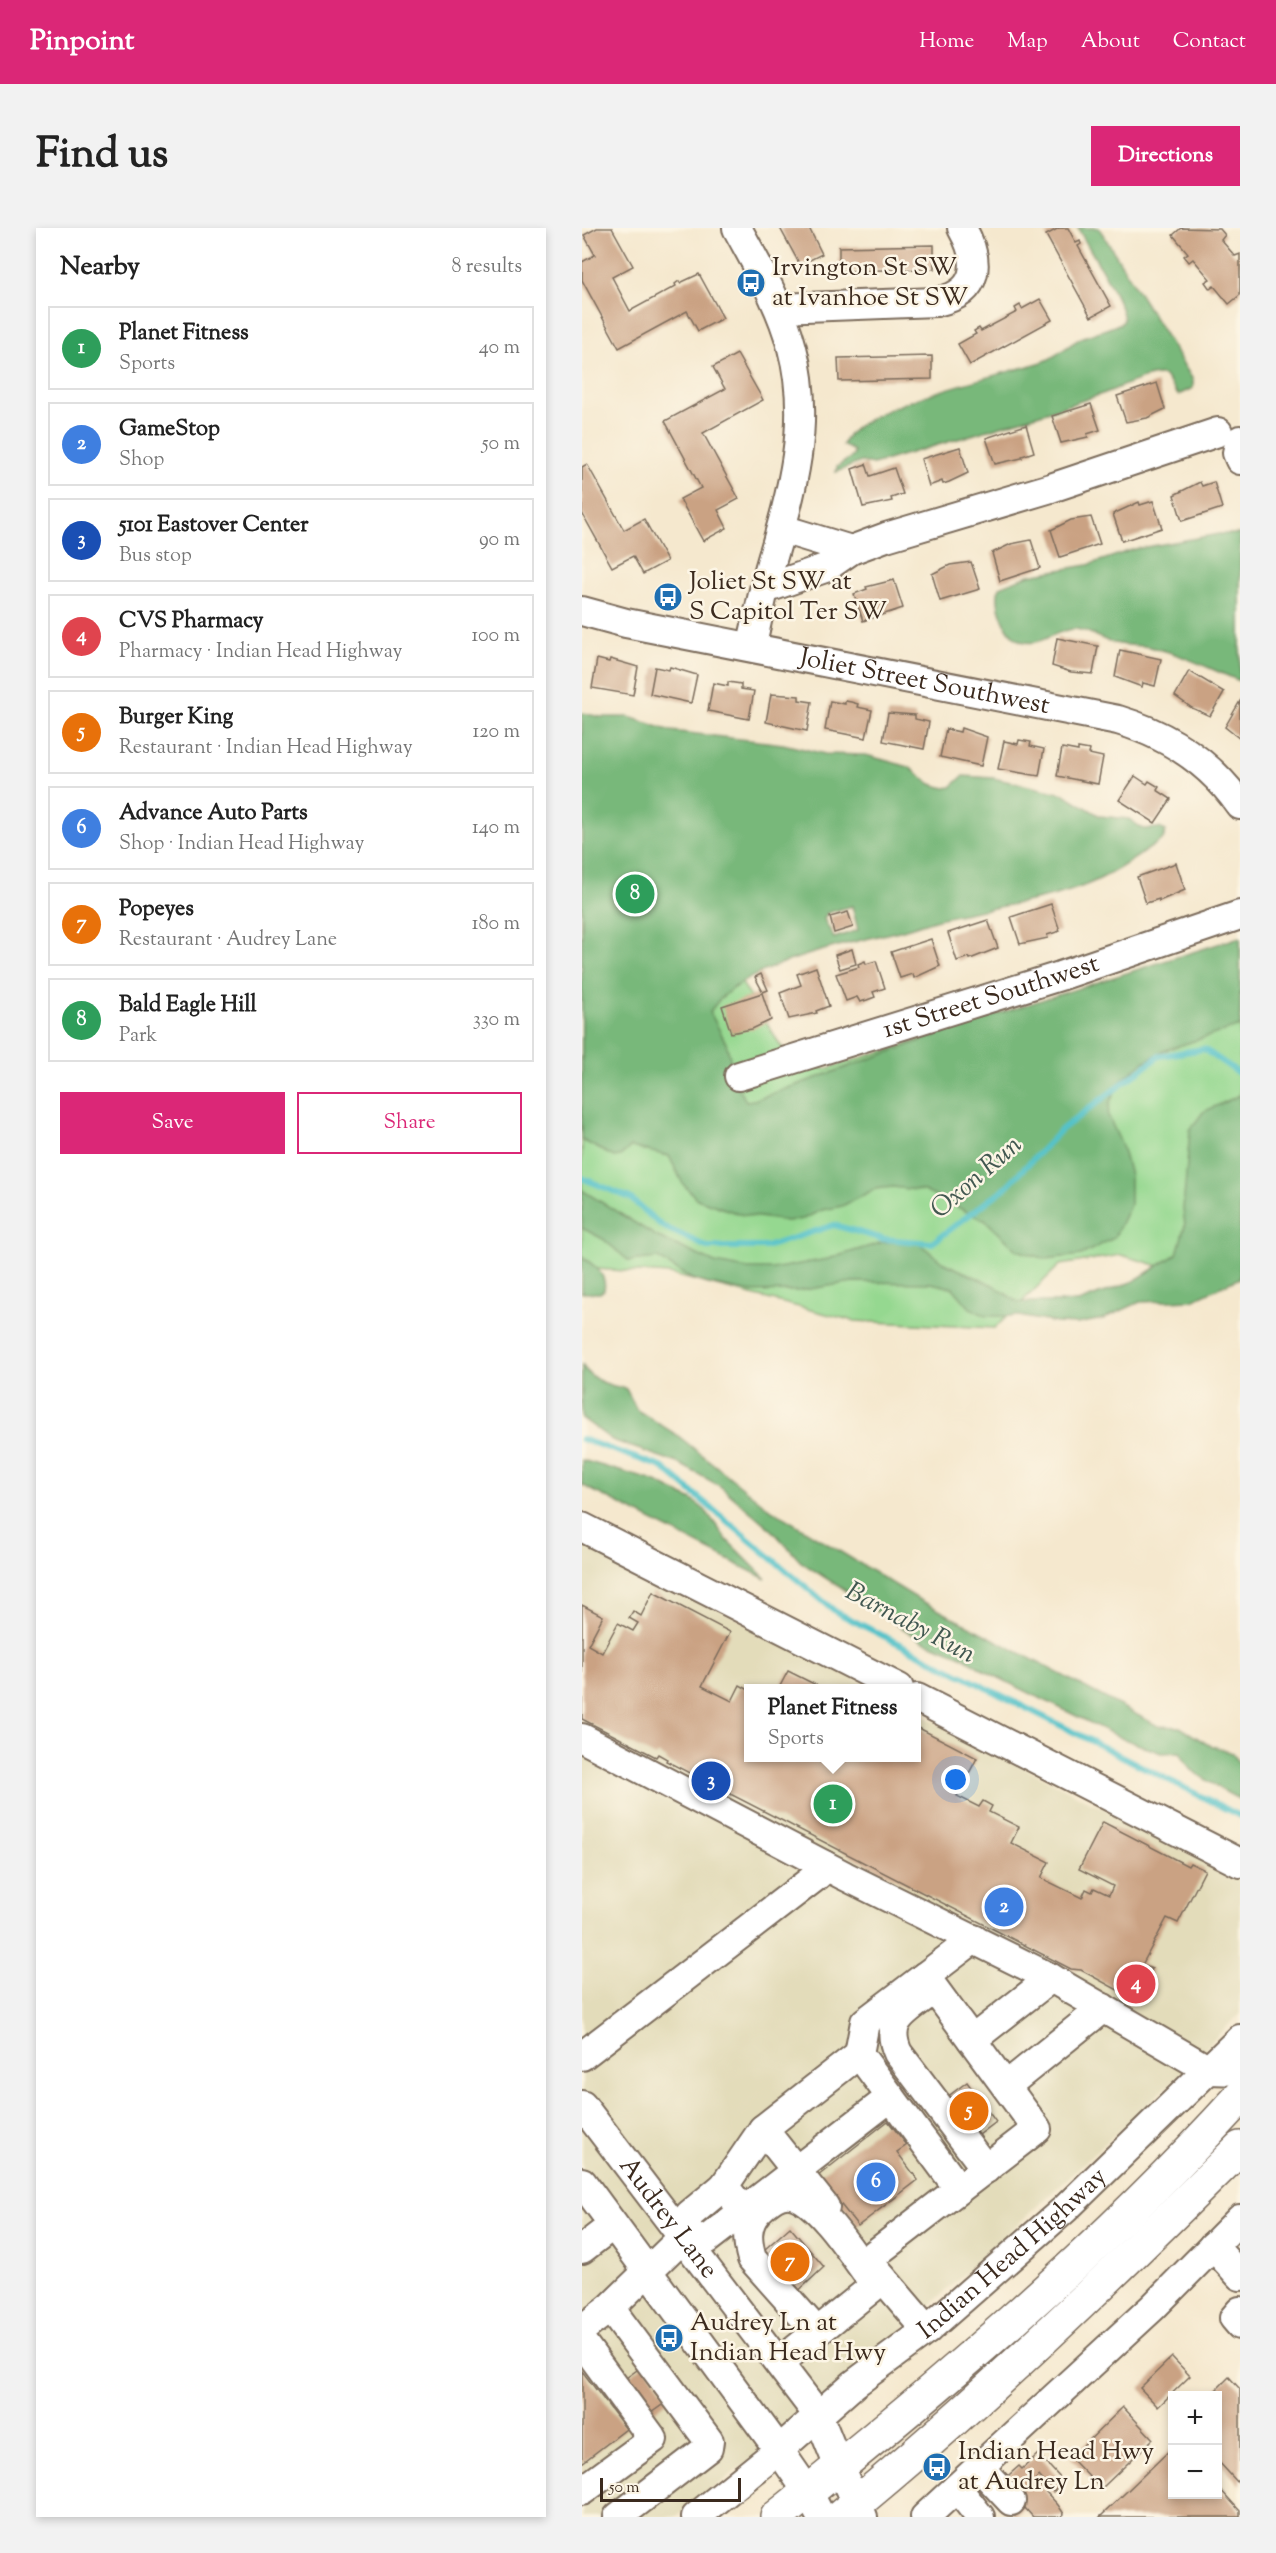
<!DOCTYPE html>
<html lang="en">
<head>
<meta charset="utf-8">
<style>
	:root { --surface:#fff; --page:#f2f2f2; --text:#222; --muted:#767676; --line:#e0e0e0; --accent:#db2777 }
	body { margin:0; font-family:"Sorts Mill Goudy",serif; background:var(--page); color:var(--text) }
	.controls { position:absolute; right:18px; bottom:18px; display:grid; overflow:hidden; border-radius:0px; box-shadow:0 3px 9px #0003 }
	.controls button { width:54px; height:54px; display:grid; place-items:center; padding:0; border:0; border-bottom:2px solid var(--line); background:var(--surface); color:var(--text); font:30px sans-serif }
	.scale { position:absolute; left:18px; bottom:15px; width:141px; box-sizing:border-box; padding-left:6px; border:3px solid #3b2a1e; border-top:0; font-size:16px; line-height:21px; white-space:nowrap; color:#3b2a1e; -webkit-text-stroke:4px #fcf5e5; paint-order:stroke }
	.you { position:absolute; left:374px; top:1552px; width:21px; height:21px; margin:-15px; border:4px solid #fff; border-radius:50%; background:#1a73e8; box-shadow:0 0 0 9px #1a73e833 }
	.badge { display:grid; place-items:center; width:39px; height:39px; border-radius:50%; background:var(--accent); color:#fff; font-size:20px; font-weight:700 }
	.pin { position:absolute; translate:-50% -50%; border:3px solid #fff; box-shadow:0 2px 6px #0006 }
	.popup { position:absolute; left:162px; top:1456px; width:177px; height:78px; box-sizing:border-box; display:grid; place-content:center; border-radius:0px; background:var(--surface); filter:drop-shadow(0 2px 4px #0005); font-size:20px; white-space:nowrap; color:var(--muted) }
	.popup b { font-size:22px; color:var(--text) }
	.popup::after { content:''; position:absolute; left:50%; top:100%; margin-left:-12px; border:12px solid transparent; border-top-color:var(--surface) }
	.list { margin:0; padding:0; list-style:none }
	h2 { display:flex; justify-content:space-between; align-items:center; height:78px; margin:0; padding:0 24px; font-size:26px }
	h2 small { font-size:20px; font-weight:400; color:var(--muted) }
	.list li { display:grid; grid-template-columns:39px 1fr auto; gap:18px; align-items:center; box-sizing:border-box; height:84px; margin:0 12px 12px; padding:0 12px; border:2px solid var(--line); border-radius:0px }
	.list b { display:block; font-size:22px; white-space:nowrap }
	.list p { margin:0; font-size:20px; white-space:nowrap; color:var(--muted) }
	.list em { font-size:20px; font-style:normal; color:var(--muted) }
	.actions { display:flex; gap:12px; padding:18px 24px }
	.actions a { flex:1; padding:14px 0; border:2px solid var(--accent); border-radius:0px; text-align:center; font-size:21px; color:var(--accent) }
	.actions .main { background:var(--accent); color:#fff }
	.map { position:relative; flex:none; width:658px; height:2289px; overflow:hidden; border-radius:0px }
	header { display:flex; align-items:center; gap:36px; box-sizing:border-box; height:84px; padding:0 30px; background:var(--accent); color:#fff }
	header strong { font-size:28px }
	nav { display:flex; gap:33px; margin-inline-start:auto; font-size:21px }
	.intro { display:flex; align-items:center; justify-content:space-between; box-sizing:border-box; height:144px; padding:0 36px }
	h1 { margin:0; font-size:42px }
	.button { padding:15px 27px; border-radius:0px; background:var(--accent); color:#fff; font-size:21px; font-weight:700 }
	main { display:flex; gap:36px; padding:0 36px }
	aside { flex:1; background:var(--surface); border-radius:0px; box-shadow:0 3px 9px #0003 }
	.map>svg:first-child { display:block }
	.built { fill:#e3dcba }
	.green { fill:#95d890; stroke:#688157; stroke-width:1.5 }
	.forest { fill:#78b87a; stroke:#5a714c; stroke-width:1.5; fill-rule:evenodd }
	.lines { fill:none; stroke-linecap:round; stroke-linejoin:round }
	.stream { stroke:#54c2c9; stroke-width:6 }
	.building { fill:#caa283 }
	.minor-casing { stroke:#7c6c5c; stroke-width:32 }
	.major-casing { stroke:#7c6c5c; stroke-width:36 }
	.minor { stroke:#fff; stroke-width:28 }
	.major { stroke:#fff; stroke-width:33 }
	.labels { text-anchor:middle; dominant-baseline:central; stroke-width:5; stroke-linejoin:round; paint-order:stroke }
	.poi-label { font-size:26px; fill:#3b2a1e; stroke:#fcf5e5; text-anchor:start }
	.street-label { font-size:26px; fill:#3b2a1e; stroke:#fcf5e5 }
	.water-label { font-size:27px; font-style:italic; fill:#425851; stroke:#fcf5e5 }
</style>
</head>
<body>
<header>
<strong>Pinpoint</strong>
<nav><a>Home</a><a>Map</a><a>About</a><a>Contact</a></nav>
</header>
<div class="intro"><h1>Find us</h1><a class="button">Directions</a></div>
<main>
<aside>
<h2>Nearby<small>8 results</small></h2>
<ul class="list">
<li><span class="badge" style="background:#2e9e5b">1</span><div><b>Planet Fitness</b><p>Sports</p></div><em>40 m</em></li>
<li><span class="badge" style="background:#3f7fe0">2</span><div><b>GameStop</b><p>Shop</p></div><em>50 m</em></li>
<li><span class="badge" style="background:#1a4fb4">3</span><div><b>5101 Eastover Center</b><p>Bus stop</p></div><em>90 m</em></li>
<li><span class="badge" style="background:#e0444e">4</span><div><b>CVS Pharmacy</b><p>Pharmacy · Indian Head Highway</p></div><em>100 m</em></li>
<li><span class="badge" style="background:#e8710a">5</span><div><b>Burger King</b><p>Restaurant · Indian Head Highway</p></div><em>120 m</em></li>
<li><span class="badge" style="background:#3f7fe0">6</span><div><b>Advance Auto Parts</b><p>Shop · Indian Head Highway</p></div><em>140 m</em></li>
<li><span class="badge" style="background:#e8710a">7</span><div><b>Popeyes</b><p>Restaurant · Audrey Lane</p></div><em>180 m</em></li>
<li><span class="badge" style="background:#2e9e5b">8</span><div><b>Bald Eagle Hill</b><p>Park</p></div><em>330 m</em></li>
</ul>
<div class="actions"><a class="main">Save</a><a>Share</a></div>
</aside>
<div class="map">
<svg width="658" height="2289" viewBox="0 0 658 2289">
	<rect width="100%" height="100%" fill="#fcf5e5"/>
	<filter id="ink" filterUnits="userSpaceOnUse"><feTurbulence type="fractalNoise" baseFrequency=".0167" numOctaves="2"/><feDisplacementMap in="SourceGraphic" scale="12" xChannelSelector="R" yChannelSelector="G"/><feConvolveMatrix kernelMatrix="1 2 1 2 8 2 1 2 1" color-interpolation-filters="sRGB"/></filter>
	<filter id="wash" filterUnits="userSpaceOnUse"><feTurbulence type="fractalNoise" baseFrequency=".008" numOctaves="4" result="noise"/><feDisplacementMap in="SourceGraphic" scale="24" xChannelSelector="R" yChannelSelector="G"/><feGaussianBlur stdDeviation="1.35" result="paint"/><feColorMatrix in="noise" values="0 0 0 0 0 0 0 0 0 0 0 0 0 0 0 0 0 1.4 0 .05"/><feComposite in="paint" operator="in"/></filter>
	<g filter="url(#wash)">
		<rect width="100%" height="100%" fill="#f5e8ce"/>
		<polygon class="built" points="0,1311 289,1460 167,1460 167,1530 335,1530 335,1485 658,1651 658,1785 594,1850 266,2153 170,2231 93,2289 0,2289"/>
		<polygon class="green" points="0,496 210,836 244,841 658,710 658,1031 609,1047 539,1027 478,1037 413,1100 272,1093 87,1046 0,1040"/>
		<g class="forest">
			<path d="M496,0H517L611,152V160L596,167L583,148C571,143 537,160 523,165C447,191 369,213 291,236L279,234L254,244L255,239L271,228L272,223L261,217C270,178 424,146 460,134C477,129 489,112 507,107C518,103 530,100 541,94C547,82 504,17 496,0Z"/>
			<path d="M637,306H658V453C628,441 600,426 568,419C557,417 544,418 532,415C519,412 507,402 494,401C474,400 457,422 437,412C423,405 411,372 418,359L447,347L506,337L553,321Z"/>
			<path d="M0,485L19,489H47L89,503L201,516L243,526L284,527L327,539L349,556L363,560L369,559L381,548L411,550L482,566L518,588L547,591L561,601L577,600L584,603L581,611C555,629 529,648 499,659C456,675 409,679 365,689C349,692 333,699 317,703C268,715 155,737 128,784L144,815L155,857L164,873L172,872L406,789L658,709V798L581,823L560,835L538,854L528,874L526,887L540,918L548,947V977L532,1010L499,1027L463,1031L435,1022L404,993L342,963L311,959L293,961L260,978L240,982L221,991L205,993L157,986L115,971L101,956L87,928L49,919L38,928L32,929L0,912ZM270,678L276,702L252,710L242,691L245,685Z"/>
			<polygon points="658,867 658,1050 610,1072 558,1074 521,1091 495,1096 475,1095 437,1088 404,1088 388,1080 371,1060 349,1055 271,1054 216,1063 169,1064 122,1055 106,1049 76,1030 47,1033 21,1011 0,1000 0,962 74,1008 133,1035 166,1041 190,1041 246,1031 301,1014 337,1015 360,1034 411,1057 436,1074 496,1074 552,1053 595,1026 603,997 601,981 608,902 621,884"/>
			<path d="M0,1029C11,1036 26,1047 22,1062L18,1065H0Z"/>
			<path d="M0,1137C10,1153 26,1157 44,1161L55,1182L95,1207L188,1281L336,1371L576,1498L598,1499L625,1516L651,1525L658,1537V1571C652,1570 614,1546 609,1541C604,1536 602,1530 598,1524L579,1525L537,1509L403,1443L380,1428L339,1412L219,1334L191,1303L138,1258L96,1235L30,1212L0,1190Z"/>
			<polygon points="0,1232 72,1253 110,1272 123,1282 145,1312 184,1351 0,1257"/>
		</g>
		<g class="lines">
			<g class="stream">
				<polyline points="0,950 48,970 80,998 125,1019 184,1019 252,997 301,1011 350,1015 423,960 480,901 577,828 622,821 658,846"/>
				<polyline points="0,1211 80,1239 254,1384 658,1588"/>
			</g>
		</g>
		<g id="blocks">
			<g class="building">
				<polygon points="15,0 30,0 51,38 30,49 48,83 94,58 93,56 97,53 98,55 117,46 141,90 116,103 105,83 37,120 0,52 0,34 13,27 2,7"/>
				<polygon points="198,0 227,0 240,26 218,37"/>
				<polygon points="477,0 486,0 494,15 498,13 499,16 496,18 529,78 509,89 464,7"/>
				<polygon points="599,0 638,1 643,7 639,12 653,28 658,26 658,67 647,76 632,58 628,61 623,54 628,51 611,31 607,34 602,28 606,25 591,7"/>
				<polygon points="352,17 352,41 257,43 257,19"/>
				<polygon points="458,71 470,92 388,137 376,116 394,106 392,103 397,100 399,103 435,84 433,80 438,77 440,81"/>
				<polygon points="155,126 181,172 121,205 157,271 136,282 145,300 121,313 98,271 119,260 83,193 143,161 131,139"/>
				<polygon points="350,128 350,151 257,153 256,130"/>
				<polygon points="575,155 583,181 565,190 544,194 535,168"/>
				<polygon points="509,176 518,202 505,206 506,209 479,215 470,188"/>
				<polygon points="444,197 452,224 440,228 440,230 413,236 404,210"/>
				<polygon points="378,219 386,245 367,254 361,256 360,253 347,258 339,231"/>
				<polygon points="5,236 42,302 62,291 85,333 61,346 51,328 30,339 0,285 0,239"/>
				<polygon points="284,236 288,248 312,240 321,266 309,270 310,273 281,279 270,241"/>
				<polygon points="618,254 620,258 632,254 640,280 600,293 592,267"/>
				<polygon points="571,273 580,300 540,313 531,286 557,274 558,277"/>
				<polygon points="509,289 518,316 478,329 469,302 489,292"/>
				<polygon points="449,312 458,340 418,353 410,325 429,316"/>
				<polygon points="389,334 398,361 358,373 350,346 368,337"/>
				<polygon points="312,352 321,380 281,393 272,366 285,361 284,359"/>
				<polygon points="475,410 516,418 511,446 489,444 470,438"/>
				<polygon points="538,422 579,431 573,458 561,455 560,459 533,449"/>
				<polygon points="15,431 27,434 28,431 56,439 51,467 10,460"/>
				<polygon points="73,439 87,442 88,439 115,447 109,475 68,466"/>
				<polygon points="607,443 642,464 628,488 610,480 593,468"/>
				<polygon points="146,454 159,456 159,461 172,463 167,491 126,483 131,455 146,458"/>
				<polygon points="189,466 217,468 217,472 230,474 225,503 184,494"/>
				<polygon points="248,473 263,476 263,473 269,474 276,476 275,479 290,482 284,510 243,502"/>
				<polygon points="658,473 658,511 643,499"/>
				<polygon points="306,485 333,487 333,491 347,494 342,521 301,513"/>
				<polygon points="379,500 405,509 399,538 358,529 364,501 378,504"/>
				<polygon points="437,512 449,514 448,518 462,521 457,548 416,541 422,513 436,516"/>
				<polygon points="480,520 496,523 496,520 508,522 507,526 521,529 516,556 475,548"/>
				<polygon points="553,548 565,556 567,553 577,559 575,562 589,571 573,595 537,572"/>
				<polygon points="594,635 603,662 577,673 577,671 564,675 555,649"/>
				<polygon points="469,676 478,703 465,707 466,710 438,716 429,689"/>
				<polygon points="266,684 271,699 252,705 248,689"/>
				<polygon points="406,692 416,720 388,731 387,729 375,733 366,705"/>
				<polygon points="349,711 358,738 332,750 331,746 318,750 309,724"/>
				<polygon points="270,721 274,736 258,741 253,727"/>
				<polygon points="283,733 284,736 294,733 303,760 291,764 293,769 285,772 278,774 275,769 264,773 254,746 277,739 276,736"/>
				<polygon points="234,739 247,778 234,783 235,785 207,791 198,765 219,757 215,746"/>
				<polygon points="179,746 186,762 181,764 173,749"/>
				<polygon points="180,765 189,792 170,801 149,805 140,778"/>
				<polygon points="71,1364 148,1404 120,1458 150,1473 158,1457 167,1462 167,1530 335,1530 335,1499 395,1530 375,1568 397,1579 401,1573 410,1578 407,1584 437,1599 429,1615 467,1634 459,1650 500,1670 504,1661 510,1664 512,1660 527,1667 531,1658 497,1641 521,1594 606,1638 608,1635 623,1642 596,1695 585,1690 560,1737 570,1741 556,1771 554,1772 499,1742 489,1741 84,1533 85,1531 76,1526 74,1529 0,1491 0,1377 21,1388 6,1417 20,1425 36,1395 51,1403 56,1395 47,1390 51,1383 59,1388"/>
				<polygon points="206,1443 240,1460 197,1460"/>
				<polygon points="385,1854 414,1894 389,1913 360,1873"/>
				<polygon points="306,1893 325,1917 315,1924 336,1952 276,1998 236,1948"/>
				<polygon points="208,1999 242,2039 209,2070 174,2029"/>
				<polygon points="590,2129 608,2148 576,2179 558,2160"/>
				<polygon points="62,2137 87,2172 66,2187 40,2153"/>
				<polygon points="0,2143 44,2201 0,2235"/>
				<polygon points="647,2149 658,2161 658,2257 636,2233 636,2168 628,2168"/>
				<polygon points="541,2179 571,2211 519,2261 489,2230"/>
				<polygon points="590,2220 590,2266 636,2266 636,2259 658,2283 658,2289 518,2289"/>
				<polygon points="456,2226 482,2254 471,2264 457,2248 453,2252 476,2277 482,2286 479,2289 451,2289 443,2280 433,2288 423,2279 419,2254 437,2238 440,2241"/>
			</g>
		</g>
	</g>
	<g filter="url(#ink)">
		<use href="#blocks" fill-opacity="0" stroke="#7c6c5c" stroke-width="1.5"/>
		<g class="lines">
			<g class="minor-casing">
				<g id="minor">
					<path d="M155,0C176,39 199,77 210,120C230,194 210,263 189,335C181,362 176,391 169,419"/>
					<path d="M197,80L354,74C398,65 399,34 380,0"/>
					<polyline points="658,212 655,225 658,232"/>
					<polyline points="200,301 269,322"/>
					<polyline points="183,361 243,340 269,322 304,309 469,260 636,204"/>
					<path id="s1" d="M0,383L44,395L536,492C586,507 628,534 658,577"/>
					<path id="s2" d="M157,848L478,748L658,687"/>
					<polyline points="0,1299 317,1460"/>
					<polyline points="335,1470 658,1635"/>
					<polyline points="0,1510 263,1648 469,1750 627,1842 658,1843"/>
					<path d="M341,1770C319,1786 303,1796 316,1825L404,1941"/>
					<polyline points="390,1812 469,1750"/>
					<polyline points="277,1826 377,1961"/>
					<polyline points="0,1828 236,1647 242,1637"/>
					<polyline points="424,1858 521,1780"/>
					<path id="s3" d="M0,1877L236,2187L257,2239L281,2289"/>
					<polyline points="181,1901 243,1979"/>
					<polyline points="0,1954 197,2222 226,2264 239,2289"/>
					<polyline points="161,1982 142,1958 181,1901 277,1826 283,1794 392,1711"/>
					<polyline points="101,2009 124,2012 309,1869"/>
					<polyline points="631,2018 658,2048"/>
					<polyline points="0,2021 31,1997"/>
					<polyline points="285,2032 455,1901 343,1748"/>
					<polyline points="287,2034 345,2102"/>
					<polyline points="28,2080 127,2213 126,2220 36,2289"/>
					<polyline points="658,2083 652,2090 658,2097"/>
					<polyline points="0,2101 28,2080 101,2009 107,1987 142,1958"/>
					<path d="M235,2104L170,2031C165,2014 163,1997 176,1983C186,1973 198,1962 213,1967C241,1977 275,2033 293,2057"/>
					<polyline points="0,2114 71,2211 0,2263"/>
					<polyline points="197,2135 301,2051"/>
					<polyline points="397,2239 429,2273"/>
					<polyline points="375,2260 398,2289"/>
					<path id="s4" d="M114,2289L197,2222L272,2156L345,2102L483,1981L658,1811"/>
					<polyline points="343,2289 571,2079 658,1991"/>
				</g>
			</g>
			<g class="major-casing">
				<g id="major">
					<path d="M195,2289C359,2158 516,2025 658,1869"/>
					<path d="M258,2289C399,2174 529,2048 658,1920"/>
				</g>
			</g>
			<use href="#minor" class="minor"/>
			<use href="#major" class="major"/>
		</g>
	</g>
	<defs>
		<g id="bus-disc" transform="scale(1.5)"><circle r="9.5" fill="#1f6fb2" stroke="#fcf5e5"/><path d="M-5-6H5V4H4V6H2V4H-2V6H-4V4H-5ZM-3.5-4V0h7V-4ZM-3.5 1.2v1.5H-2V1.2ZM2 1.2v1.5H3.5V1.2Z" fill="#fff"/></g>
	</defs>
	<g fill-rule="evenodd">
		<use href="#bus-disc" x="169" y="55"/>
		<use href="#bus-disc" x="86" y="369"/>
		<use href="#bus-disc" x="87" y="2110"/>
		<use href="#bus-disc" x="355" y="2239"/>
	</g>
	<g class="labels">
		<g class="poi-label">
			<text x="190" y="40">Irvington St SW<tspan x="190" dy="30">at Ivanhoe St SW</tspan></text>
			<text x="107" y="354">Joliet St SW at<tspan x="107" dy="30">S Capitol Ter SW</tspan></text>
			<text x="108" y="2095">Audrey Ln at<tspan x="108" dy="30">Indian Head Hwy</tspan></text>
			<text x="376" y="2224">Indian Head Hwy<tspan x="376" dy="30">at Audrey Ln</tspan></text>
		</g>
		<g class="street-label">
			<text stroke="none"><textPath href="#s1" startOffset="350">Joliet Street Southwest</textPath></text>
			<text stroke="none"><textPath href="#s2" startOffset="264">1st Street Southwest</textPath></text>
			<text stroke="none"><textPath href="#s3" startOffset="142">Audrey Lane</textPath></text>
			<text stroke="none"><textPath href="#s4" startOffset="412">Indian Head Highway</textPath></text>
		</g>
		<g class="water-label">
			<text transform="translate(395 950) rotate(-41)">Oxon Run</text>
			<text transform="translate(328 1396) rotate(28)">Barnaby Run</text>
		</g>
	</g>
</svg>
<div class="controls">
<button>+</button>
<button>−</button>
</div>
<div class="scale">50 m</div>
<div class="you"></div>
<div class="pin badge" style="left:251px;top:1576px;background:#2e9e5b">1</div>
<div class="popup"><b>Planet Fitness</b>Sports</div>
<div class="pin badge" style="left:422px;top:1679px;background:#3f7fe0">2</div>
<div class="pin badge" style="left:129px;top:1553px;background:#1a4fb4">3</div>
<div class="pin badge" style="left:554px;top:1756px;background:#e0444e">4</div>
<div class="pin badge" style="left:387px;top:1883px;background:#e8710a">5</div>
<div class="pin badge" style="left:294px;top:1954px;background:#3f7fe0">6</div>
<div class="pin badge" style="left:208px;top:2034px;background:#e8710a">7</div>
<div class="pin badge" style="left:53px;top:666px;background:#2e9e5b">8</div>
</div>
</main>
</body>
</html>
